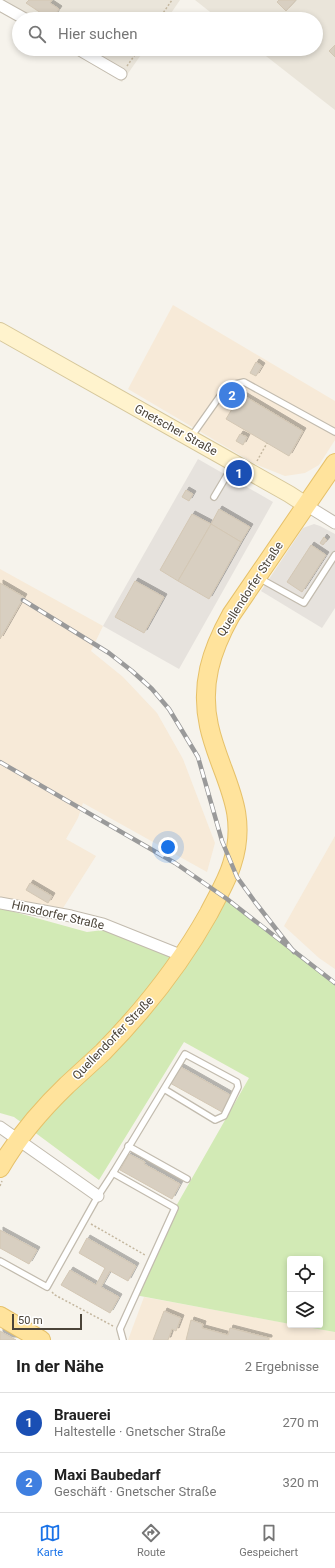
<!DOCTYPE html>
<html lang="de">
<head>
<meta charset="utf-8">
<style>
	:root { --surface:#fff; --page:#f2f2f2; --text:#222; --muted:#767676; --line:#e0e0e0; --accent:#1a73e8 }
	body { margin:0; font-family:Roboto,sans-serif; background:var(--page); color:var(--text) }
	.controls { position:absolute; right:12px; bottom:12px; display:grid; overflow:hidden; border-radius:4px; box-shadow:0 2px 6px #0003 }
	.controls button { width:36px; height:36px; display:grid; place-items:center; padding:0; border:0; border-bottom:1px solid var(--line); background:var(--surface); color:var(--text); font:20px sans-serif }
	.scale { position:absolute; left:12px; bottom:10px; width:70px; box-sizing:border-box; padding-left:4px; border:2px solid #4b4439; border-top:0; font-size:11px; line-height:14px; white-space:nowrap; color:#4b4439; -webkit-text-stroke:3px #fff; paint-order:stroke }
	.you { position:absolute; left:168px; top:847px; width:14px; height:14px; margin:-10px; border:3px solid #fff; border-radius:50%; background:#1a73e8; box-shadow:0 0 0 6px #1a73e833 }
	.badge { display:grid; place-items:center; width:26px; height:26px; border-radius:50%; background:var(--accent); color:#fff; font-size:13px; font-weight:700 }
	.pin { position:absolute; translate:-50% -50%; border:2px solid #fff; box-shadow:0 1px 4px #0006 }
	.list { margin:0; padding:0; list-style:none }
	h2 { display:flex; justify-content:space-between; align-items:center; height:52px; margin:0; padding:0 16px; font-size:17px }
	h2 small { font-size:13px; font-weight:400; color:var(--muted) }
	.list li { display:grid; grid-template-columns:26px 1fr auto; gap:12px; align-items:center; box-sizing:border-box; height:60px; padding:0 16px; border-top:1px solid var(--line) }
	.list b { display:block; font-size:15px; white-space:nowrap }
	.list p { margin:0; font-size:13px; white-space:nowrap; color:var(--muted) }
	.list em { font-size:13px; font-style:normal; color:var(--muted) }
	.icon { flex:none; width:22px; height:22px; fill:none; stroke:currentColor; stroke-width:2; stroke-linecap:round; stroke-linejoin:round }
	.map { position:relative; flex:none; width:335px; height:1340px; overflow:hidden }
	.search { position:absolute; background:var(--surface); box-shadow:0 2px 6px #0003; left:12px; right:12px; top:12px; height:44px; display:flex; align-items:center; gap:10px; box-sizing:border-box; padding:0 14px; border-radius:22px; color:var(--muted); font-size:15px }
	.sheet { height:172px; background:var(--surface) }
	nav { display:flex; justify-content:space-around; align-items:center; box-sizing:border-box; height:56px; border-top:1px solid var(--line); background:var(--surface); font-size:11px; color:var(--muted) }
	nav a { display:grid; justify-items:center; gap:2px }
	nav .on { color:var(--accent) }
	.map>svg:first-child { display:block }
	.residential { fill:#eae5da }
	.commercial { fill:#f7ead8 }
	.industrial { fill:#e6e2dd }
	.green { fill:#d2eab5 }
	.building { fill:#d8cfc1; stroke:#d3c7b4; filter:url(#shadow) }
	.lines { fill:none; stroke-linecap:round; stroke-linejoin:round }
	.service-casing { stroke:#c2bbae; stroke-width:8 }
	.minor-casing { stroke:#c2bbae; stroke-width:13 }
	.secondary-casing { stroke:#d6c79b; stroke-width:18 }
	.primary-casing { stroke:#e6c16a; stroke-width:20 }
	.path { stroke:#c4b79f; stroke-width:1.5; stroke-dasharray:2 2; stroke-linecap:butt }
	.service { stroke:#fff; stroke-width:5.5 }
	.minor { stroke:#fff; stroke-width:11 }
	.secondary { stroke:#fff3cd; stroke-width:16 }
	.primary { stroke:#ffe39c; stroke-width:18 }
	.rail-casing { stroke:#9a9a9a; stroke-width:4.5 }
	.rail { stroke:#fff; stroke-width:3; stroke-dasharray:9; stroke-linecap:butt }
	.labels { text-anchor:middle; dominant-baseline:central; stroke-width:3; stroke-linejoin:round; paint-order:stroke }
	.street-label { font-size:12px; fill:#4b4439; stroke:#fff }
</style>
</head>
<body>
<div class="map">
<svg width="335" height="1340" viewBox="0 0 335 1340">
	<defs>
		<filter id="shadow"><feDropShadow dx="3" dy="-3" stdDeviation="0" flood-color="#0004"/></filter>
	</defs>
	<rect width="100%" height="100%" fill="#f6f3ec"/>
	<g class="residential">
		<polygon points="0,0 180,0 167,19 19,19 19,22 0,11"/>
		<polygon points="195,0 335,0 335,110 257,49 316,49 316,19 219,19"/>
		<polygon points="66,49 145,49 122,82"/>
	</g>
	<g class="commercial">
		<polygon points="173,305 335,401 335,440 319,465 305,473 285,476 255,464 128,389"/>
		<polygon points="0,569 103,626 91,651 123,677 157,713 183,759 215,843 207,872 83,803 78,818 66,839 96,856 63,908 0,897"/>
		<polygon points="335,836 335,969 319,958 284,926"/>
		<polygon points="144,1297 335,1332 335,1340 128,1340"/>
	</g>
	<g class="industrial">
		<polygon points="198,459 273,502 179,669 103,626"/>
		<polygon points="314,524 320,526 335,534 335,608 322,628 261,591 303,528"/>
	</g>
	<polygon class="green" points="227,899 335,983 335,1332 295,1325 320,1325 320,1259 290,1259 290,1324 135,1295 175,1208 249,1078 184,1042 99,1180 14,1117 0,1113 0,908 87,932 103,930 172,956 221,901"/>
	<g class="building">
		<polygon points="29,0 52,0 50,3 59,9 52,19 50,19 26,3"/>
		<polygon points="279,0 296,0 286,11 277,2"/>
		<polygon points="335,45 335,57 329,51"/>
		<polygon points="256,362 262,366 256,376 250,373"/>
		<polygon points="241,394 303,431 289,456 226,419"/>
		<polygon points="240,434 247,437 243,445 236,441"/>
		<polygon points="186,490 193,494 189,501 182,497"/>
		<polygon points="219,509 250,527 241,542 211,524"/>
		<polygon points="192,514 211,524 178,581 160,570"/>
		<polygon points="211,524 241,542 209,599 178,581"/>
		<polygon points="324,537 327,540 323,545 320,543"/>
		<polygon points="311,545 326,555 302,592 287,582"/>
		<polygon points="135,581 164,597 144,633 115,617"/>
		<polygon points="0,583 24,597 0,639"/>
		<polygon points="30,883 52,896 48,903 26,890"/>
		<polygon points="179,1066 232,1096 222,1112 170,1083"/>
		<polygon points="129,1154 145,1162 144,1164 180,1184 172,1199 120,1170"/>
		<polygon points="0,1230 37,1250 29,1264 0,1248"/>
		<polygon points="87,1238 136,1266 128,1281 110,1271 101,1287 119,1297 110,1313 61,1285 70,1270 96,1285 105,1268 79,1253"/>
		<polygon points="164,1311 181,1318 176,1331 172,1329 168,1340 153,1340"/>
		<polygon points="191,1320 203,1324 202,1328 228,1335 230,1328 269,1338 269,1340 186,1340"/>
		<polygon points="0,1331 16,1340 0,1340"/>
	</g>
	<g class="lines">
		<g class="service-casing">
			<g id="service">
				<polyline points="191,437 227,386 244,382 335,432"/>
				<polyline points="214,497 233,465"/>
				<polyline points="259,578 304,603 335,555"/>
				<polyline points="128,1146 187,1179"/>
				<polyline points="113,1173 185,1054 237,1082 238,1087 224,1116 215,1120 164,1089"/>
				<polyline points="0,1261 47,1287 98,1196 113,1173 175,1208 120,1329 123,1340"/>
			</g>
		</g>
		<g class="minor-casing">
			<g id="minor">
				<polyline points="0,5 25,19"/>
				<polyline points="78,49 121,74"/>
				<polyline points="306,505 335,523"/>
				<polyline points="0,903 71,916 103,924 183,956"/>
				<polyline points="0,1127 98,1196"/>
			</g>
		</g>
		<g class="secondary-casing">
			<polyline id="secondary" points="0,331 289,494 306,505"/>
		</g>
		<g class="primary-casing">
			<g id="primary">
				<path d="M0,1168C18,1137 42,1109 67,1085C79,1074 91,1063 103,1052C144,1010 180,965 209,913C217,897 227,881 232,864C250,809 220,776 209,726C200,685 211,651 231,615L335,463"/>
				<polyline points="0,1316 41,1340"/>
			</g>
		</g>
		<g class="path">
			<polyline points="159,19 172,0"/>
			<polyline points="127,66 139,49"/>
			<polyline points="257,461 267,443"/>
			<polyline points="0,1186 2,1181"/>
			<polyline points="91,1224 145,1255"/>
			<polyline points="52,1292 55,1295 113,1326"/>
		</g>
		<use href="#service" class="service"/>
		<use href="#minor" class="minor"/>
		<use href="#secondary" class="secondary"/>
		<use href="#primary" class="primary"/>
		<g class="rail-casing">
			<g id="rail">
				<polyline points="23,600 109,653 132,671 152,689 169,709 198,757 222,841 237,877 255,902 294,952"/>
				<polyline points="0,762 175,863 227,899 335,983"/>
			</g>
		</g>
		<use href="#rail" class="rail"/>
	</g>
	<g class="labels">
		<g class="street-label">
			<text transform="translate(176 430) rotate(29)">Gnetscher Straße</text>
			<text transform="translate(250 589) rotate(-57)">Quellendorfer Straße</text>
			<text transform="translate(58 915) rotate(13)">Hinsdorfer Straße</text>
			<text transform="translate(113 1038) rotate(-46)">Quellendorfer Straße</text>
		</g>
	</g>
</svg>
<div class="controls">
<button><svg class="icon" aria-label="locate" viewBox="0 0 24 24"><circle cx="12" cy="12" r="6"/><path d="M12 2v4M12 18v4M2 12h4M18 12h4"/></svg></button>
<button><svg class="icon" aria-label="layers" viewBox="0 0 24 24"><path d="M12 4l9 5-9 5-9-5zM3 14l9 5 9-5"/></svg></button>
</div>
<div class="scale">50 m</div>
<div class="you"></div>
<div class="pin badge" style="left:239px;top:473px;background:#1a4fb4">1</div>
<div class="pin badge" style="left:232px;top:395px;background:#3f7fe0">2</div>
<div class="search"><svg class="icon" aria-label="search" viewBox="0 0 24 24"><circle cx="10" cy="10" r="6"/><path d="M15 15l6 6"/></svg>Hier suchen</div>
</div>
<section class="sheet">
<h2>In der Nähe<small>2 Ergebnisse</small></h2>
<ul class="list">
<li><span class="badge" style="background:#1a4fb4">1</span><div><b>Brauerei</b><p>Haltestelle · Gnetscher Straße</p></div><em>270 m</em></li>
<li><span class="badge" style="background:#3f7fe0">2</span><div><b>Maxi Baubedarf</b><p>Geschäft · Gnetscher Straße</p></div><em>320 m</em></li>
</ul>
</section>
<nav>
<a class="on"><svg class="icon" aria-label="map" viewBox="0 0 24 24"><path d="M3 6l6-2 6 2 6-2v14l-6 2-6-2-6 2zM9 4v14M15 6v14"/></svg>Karte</a>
<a><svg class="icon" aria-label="directions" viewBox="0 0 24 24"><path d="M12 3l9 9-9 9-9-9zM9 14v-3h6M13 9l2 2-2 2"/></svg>Route</a>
<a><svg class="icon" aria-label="saved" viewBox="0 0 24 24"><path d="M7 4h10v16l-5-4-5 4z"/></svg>Gespeichert</a>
</nav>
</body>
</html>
